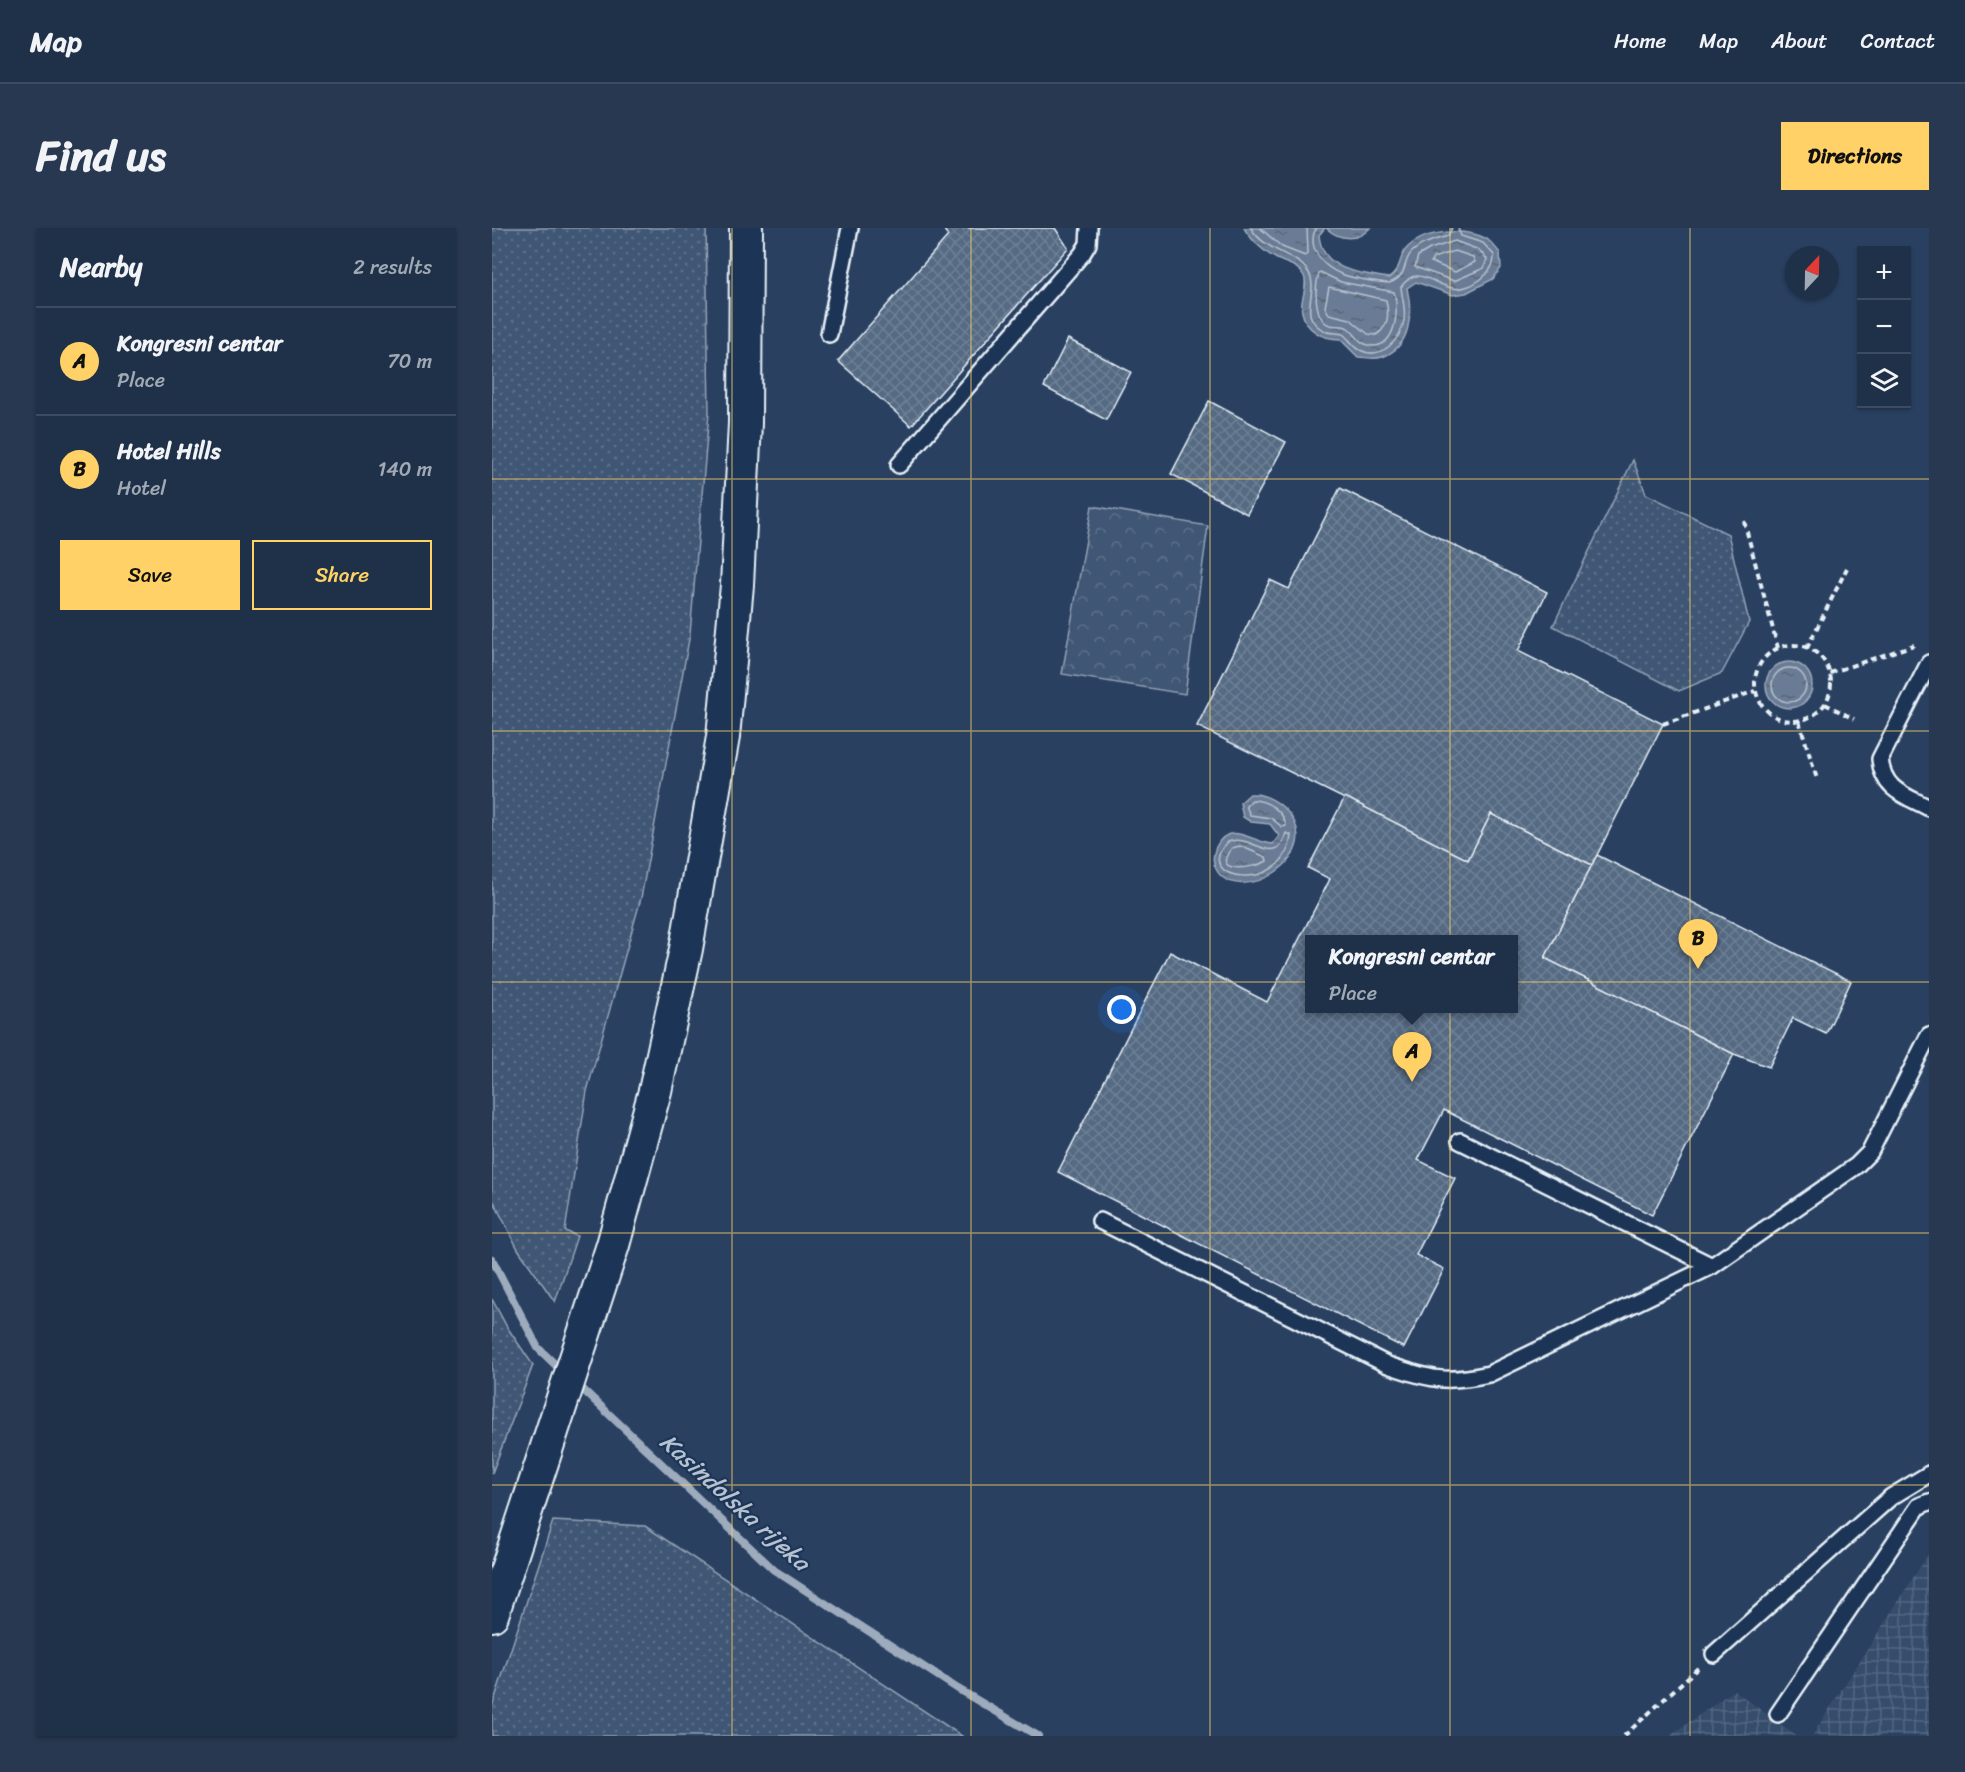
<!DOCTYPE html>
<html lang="en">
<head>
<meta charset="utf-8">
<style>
	:root { --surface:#1f3049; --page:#273850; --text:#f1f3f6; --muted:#a1a9b4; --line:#3c4b61; --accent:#ffd166 }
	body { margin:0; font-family:Sriracha,sans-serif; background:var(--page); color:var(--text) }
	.controls { position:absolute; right:18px; top:18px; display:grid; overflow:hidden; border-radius:0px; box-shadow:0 2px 4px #0004 }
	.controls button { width:54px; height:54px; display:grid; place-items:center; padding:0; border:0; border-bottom:2px solid var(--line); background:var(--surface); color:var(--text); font:30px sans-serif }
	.compass { position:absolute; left:1293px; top:18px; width:54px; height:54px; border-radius:50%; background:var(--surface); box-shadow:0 2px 4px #0004; rotate:22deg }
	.you { position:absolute; left:630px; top:782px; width:21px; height:21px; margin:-15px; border:4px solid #fff; border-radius:50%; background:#1a73e8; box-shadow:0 0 0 9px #1a73e833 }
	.badge { display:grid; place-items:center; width:39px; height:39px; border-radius:50%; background:var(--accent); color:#111; font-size:20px; font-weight:700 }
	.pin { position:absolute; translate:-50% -50px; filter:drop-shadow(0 2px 3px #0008) }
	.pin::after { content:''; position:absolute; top:32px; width:21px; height:18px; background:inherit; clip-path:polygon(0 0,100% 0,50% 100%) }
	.popup { position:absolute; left:813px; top:707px; width:213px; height:78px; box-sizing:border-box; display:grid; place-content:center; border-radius:0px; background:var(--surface); filter:drop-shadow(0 2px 4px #0005); font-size:20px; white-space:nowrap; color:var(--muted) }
	.popup b { font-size:22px; color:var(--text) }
	.popup::after { content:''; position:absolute; left:50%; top:100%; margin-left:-12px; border:12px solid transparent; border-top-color:var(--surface) }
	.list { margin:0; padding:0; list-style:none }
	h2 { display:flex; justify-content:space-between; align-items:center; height:78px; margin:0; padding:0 24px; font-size:26px }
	h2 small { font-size:20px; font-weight:400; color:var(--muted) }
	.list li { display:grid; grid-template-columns:39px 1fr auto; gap:18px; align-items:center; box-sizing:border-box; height:108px; padding:0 24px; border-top:2px solid var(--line) }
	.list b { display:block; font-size:22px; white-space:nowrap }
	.list p { margin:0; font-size:20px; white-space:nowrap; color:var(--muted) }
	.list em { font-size:20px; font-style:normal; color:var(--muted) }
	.actions { display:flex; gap:12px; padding:18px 24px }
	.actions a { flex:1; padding:14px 0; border:2px solid var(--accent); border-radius:0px; text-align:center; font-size:21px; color:var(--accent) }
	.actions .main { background:var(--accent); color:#111 }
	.icon { flex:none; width:33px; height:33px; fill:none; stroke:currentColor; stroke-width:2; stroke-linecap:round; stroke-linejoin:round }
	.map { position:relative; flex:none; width:1437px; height:1508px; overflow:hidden; border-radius:0px }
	header { display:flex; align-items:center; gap:36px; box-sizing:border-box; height:84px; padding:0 30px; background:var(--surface); border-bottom:2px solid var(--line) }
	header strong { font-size:28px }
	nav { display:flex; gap:33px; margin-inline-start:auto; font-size:21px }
	.intro { display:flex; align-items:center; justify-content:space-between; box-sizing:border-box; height:144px; padding:0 36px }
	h1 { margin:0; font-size:42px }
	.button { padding:15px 27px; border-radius:0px; background:var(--accent); color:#111; font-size:21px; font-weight:700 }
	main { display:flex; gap:36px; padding:0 36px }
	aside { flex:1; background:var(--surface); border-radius:0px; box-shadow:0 2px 4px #0004 }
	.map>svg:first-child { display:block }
	.industrial { fill:url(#industrial-grid) }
	.grass { fill:url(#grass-dots); stroke:#94a4b6; stroke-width:1.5 }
	.park { fill:url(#park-crowns); stroke:#94a4b6; stroke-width:1.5 }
	.water { fill:url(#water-ripples); stroke:#9dabbd; stroke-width:1.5 }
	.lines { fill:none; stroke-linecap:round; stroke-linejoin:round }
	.shore { stroke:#b6c2d0; stroke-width:1.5 }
	.stream { stroke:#9dabbd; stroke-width:8 }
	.building { fill:url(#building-cross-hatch); stroke:#e8f1f8; stroke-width:1.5; fill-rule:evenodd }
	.service-casing { stroke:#e8f1f8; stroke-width:20 }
	.minor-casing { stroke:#e8f1f8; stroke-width:36 }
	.path { stroke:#e8f1f8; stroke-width:4; stroke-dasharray:6 4.5; stroke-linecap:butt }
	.service { stroke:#1d3557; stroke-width:15 }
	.minor { stroke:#1d3557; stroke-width:32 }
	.grid { fill:none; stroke:#ffd166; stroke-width:1.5; stroke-opacity:0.55 }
	.labels { text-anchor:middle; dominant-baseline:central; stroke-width:4.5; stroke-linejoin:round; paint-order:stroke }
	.water-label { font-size:24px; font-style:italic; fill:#b6c2d0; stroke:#1d3557 }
</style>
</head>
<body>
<header>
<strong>Map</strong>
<nav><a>Home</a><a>Map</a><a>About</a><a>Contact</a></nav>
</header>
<div class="intro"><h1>Find us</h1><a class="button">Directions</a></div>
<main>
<aside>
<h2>Nearby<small>2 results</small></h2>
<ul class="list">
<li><span class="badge">A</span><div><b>Kongresni centar</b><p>Place</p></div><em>70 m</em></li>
<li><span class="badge">B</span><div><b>Hotel Hills</b><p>Hotel</p></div><em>140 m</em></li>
</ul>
<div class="actions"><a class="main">Save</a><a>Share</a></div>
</aside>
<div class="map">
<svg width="1437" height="1508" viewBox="0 0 1437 1508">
	<defs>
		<pattern id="industrial-grid" width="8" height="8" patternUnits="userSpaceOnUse" patternTransform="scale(1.5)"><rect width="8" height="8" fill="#364d6b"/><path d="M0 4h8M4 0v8" fill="none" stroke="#536781"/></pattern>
		<pattern id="grass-dots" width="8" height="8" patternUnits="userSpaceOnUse" patternTransform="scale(1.5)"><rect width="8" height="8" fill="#415774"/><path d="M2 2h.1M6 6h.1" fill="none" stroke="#5c7089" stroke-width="1.8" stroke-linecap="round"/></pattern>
		<pattern id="park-crowns" width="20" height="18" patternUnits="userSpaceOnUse" patternTransform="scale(1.5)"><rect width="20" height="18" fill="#415774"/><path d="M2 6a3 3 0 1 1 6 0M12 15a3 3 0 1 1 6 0" fill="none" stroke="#5c7089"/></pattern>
		<pattern id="water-ripples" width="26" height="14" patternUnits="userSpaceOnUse" patternTransform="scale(1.5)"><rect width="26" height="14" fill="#6b7c95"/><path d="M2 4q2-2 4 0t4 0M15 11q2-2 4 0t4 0" fill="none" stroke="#5a6573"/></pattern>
		<pattern id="building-cross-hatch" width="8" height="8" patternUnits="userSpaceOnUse" patternTransform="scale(1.5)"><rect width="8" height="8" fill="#556a83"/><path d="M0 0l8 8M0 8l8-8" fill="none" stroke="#6d8095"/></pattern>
	</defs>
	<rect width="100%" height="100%" fill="#294061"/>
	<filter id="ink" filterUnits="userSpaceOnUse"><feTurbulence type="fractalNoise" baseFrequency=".0167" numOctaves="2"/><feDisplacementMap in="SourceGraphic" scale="12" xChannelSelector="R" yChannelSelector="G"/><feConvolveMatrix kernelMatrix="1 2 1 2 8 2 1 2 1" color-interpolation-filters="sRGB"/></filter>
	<g filter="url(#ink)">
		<g class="industrial">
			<polygon points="1437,1325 1437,1508 1320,1508"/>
			<polygon points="1242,1462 1304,1508 1178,1508"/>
		</g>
		<g class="grass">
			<polygon points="0,0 214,0 217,185 198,406 149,670 95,863 73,1003 85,1008 63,1074 26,1021 0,970"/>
			<polygon points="1141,232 1154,266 1236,306 1257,394 1230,445 1187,463 1061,398"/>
			<polygon points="0,1071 15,1099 41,1137 0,1245"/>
			<polygon points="61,1293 153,1298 470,1508 0,1508 0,1479"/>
		</g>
		<polygon class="park" points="600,278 716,298 693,466 570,446"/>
		<g class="water">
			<path d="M752,0H833L827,7C830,43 867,45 897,50C911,40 906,28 916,19C935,1 974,0 995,11C1000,15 1004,20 1008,25L1009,40L1001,51L974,65L961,67L924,54L915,60C921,86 919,119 890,129C883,132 873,129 866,129L848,111C831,111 814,103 810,84C807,73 817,59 812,48C806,37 795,36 785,31C773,25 759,12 752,0Z"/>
			<path d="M834,0H878C865,14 847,12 834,0Z"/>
			<circle cx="1297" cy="457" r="23"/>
			<path d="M758,566C771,565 783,572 792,580C841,627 745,682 724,641C720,634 721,626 724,619C738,591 761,615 781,616L787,608L778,596L759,594L751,589L748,575Z"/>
		</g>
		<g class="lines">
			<g class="shore">
				<path d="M759,0C773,24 806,26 817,45C828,65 803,88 833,103C838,106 846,104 851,106C856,110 862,119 868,122C889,133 910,111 912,92C914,81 910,70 909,59C912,55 918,48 924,48C935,47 948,58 960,60C977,64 1004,45 1002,27L991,15L969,8L966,0"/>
				<polyline points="768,0 790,19 813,28 816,25 815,0"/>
				<path d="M825,0C820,6 820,15 823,22C835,50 870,52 897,55C918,48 909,33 921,23C931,14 944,12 956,8L960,0"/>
				<polygon points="963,13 987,22 995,31 992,40 962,53 923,39 926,28 938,21"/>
				<polygon points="963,23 981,29 983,34 963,44 939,34 941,30"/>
				<path d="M828,44L849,54L902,64C908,82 903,128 873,116C866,113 862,104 856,100C850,96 844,99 838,97C821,92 822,55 828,44Z"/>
				<path d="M837,59L894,72C897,86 897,99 884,107L876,106L858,91L837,86L833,79Z"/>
				<circle cx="1297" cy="457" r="17"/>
				<path d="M760,572C775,572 792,583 794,598L790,599L779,590L758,587L754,578Z"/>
				<path d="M794,605L799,607C794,668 696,653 736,614C758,604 785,642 794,605Z"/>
				<path d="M748,618L774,629L775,633C761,641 717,647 740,620Z"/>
			</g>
			<g class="stream">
				<polyline points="0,1031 46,1120 72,1145"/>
				<polyline points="84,1155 282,1342 466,1461 546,1508"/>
			</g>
		</g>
		<g class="building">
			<polygon points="451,0 563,0 576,20 419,198 346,133 456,8"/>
			<polygon points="576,111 639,144 614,192 552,159"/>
			<polygon points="717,173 794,214 755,286 679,246"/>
			<polygon points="848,260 1055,364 1026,423 1171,496 1100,637 999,586 976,632 705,498 778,352 797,361"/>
			<path d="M853,569L976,632L999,586L1100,637L1053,730L1242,826L1160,987L952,882L926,932L963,950L924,1027L952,1041L912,1120L566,944L678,724L775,774L838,651L816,640ZM818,712H1022V780H818Z"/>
			<polygon points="1105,627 1359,753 1334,806 1301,790 1277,839 1242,826 1053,730"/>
		</g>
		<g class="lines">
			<g class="service-casing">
				<g id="service">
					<polyline points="337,106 358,0"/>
					<polyline points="407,237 590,26 596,16 597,0"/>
					<path d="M1437,435L1388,531C1391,562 1412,567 1437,580"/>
					<polyline points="968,913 1220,1038 1364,938 1378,924 1437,807"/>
					<path d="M608,993L896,1137C938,1151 952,1156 997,1146L1220,1038"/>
					<polyline points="1222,1426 1399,1269 1437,1246"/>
					<polyline points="1286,1486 1427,1278 1437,1274"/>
				</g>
			</g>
			<g class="minor-casing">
				<polyline id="minor" points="0,1387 121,1017 163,863 194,721 231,509 245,357 253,195 254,0"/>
			</g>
			<g class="path">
				<polyline points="1252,293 1286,420"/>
				<circle cx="1301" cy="455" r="38"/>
				<polyline points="1315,420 1355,340"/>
				<polyline points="1338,445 1422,417"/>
				<polyline points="1333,476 1362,491"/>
				<polyline points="1307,493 1325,551"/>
				<polyline points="1171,496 1263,463"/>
				<polyline points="1132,1508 1207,1439"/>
			</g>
			<use href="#service" class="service"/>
			<use href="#minor" class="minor"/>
		</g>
	</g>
	<path class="grid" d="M240,0V1508M479,0V1508M718,0V1508M958,0V1508M1198,0V1508M0,251H1437M0,503H1437M0,754H1437M0,1005H1437M0,1257H1437"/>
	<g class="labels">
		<g class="water-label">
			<text transform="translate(243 1274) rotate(42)">Kasindolska rijeka</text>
		</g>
	</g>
</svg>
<div class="controls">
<button>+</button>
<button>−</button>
<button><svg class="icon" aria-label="layers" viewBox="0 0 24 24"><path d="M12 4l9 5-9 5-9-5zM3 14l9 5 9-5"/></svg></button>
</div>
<svg class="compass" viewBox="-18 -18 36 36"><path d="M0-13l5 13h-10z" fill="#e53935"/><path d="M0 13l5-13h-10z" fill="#a1a9b4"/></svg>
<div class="you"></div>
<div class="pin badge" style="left:920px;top:854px">A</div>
<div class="popup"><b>Kongresni centar</b>Place</div>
<div class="pin badge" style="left:1206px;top:741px">B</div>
</div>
</main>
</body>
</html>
